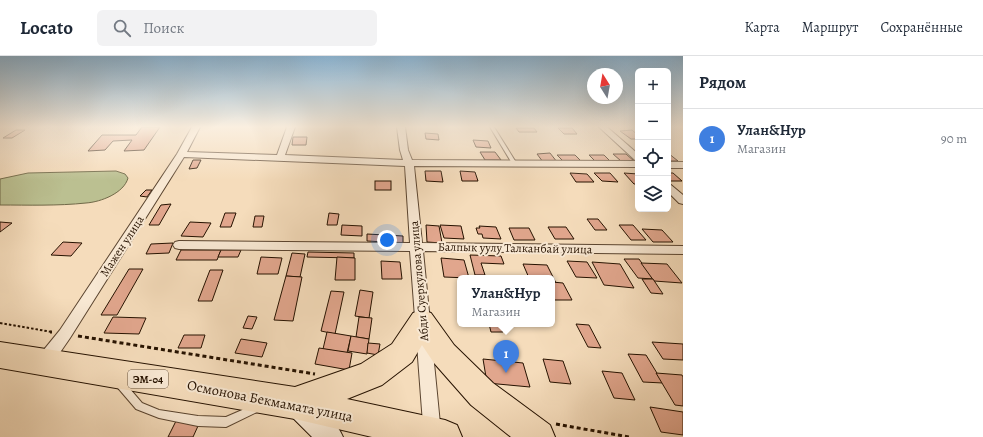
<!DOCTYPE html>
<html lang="ru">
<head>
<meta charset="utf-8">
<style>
	:root { --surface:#fff; --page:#f2f2f3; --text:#1f2937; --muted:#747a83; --line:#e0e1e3; --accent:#1a73e8 }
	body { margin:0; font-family:Alegreya,serif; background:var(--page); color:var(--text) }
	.controls { position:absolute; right:12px; top:12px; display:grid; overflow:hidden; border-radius:6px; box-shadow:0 4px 16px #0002 }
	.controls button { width:36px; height:36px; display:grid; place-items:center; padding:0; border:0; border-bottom:1px solid var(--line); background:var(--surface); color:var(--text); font:20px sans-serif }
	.compass { position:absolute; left:587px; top:12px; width:36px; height:36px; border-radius:50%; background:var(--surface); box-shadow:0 4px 16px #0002; rotate:349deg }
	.you { position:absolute; left:387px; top:184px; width:14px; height:14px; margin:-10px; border:3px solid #fff; border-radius:50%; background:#1a73e8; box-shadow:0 0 0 6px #1a73e833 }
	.badge { display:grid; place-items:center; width:26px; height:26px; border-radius:50%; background:var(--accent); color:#fff; font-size:13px; font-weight:700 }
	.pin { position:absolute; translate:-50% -33px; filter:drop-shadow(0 1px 2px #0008) }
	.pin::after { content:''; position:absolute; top:21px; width:14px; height:12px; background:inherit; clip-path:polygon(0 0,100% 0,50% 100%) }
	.popup { position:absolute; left:457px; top:219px; width:98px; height:52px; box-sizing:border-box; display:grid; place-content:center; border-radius:6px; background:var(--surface); filter:drop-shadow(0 1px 3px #0005); font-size:13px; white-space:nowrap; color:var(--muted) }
	.popup b { font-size:15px; color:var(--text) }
	.popup::after { content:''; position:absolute; left:50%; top:100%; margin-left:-8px; border:8px solid transparent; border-top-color:var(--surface) }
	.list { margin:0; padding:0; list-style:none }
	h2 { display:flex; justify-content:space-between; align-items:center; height:52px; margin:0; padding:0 16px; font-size:17px }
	h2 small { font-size:13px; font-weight:400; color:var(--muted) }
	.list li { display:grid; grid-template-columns:26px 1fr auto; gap:12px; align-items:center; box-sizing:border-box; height:60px; padding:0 16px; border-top:1px solid var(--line) }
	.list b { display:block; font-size:15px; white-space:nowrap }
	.list p { margin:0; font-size:13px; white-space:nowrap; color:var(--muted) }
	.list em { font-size:13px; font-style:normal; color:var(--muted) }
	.icon { flex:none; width:22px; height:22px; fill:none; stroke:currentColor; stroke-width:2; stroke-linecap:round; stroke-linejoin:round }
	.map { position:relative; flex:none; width:683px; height:381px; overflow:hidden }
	header { display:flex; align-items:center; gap:24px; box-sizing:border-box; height:56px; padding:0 20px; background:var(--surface); border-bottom:1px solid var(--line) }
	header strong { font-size:19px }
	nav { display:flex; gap:22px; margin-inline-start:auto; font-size:14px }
	.search { width:280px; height:36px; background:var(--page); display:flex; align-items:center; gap:10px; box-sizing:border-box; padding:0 14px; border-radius:6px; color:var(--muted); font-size:15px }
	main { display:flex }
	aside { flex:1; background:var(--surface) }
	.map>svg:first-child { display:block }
	.green { fill:#bbc091; stroke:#706948 }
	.building { fill:#e1a68d; stroke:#261200 }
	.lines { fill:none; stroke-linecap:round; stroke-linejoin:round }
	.lane-casing { stroke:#5a442f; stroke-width:2 }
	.street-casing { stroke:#5a442f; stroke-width:2 }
	.secondary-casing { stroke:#261200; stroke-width:2 }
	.highway-casing { stroke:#261200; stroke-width:2 }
	.path-far1 { stroke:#261200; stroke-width:2; stroke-dasharray:2.5 2; stroke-linecap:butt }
	.path { stroke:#261200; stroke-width:3; stroke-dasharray:4 3; stroke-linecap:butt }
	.lane { fill:#f8e8d3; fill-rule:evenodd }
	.street { fill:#f8e8d3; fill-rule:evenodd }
	.secondary { fill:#f8e8d3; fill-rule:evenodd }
	.highway { fill:#f5dcbb; fill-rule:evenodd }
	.labels { text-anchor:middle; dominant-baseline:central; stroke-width:4; stroke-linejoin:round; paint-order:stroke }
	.shield { fill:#f8e8d3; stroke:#65523f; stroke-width:1 }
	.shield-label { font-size:11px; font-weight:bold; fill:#261200 }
	.street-label { font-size:12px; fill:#261200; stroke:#f8e8d3 }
	.near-street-label { font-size:14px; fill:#261200; stroke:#f8e8d3 }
</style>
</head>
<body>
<header>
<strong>Locato</strong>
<div class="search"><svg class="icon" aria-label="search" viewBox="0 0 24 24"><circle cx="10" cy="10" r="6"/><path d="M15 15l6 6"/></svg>Поиск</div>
<nav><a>Карта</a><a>Маршрут</a><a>Сохранённые</a></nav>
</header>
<main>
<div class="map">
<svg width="683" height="381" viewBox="0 0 683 381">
	<rect width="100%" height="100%" fill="#f5dcbb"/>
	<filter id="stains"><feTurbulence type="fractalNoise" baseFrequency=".005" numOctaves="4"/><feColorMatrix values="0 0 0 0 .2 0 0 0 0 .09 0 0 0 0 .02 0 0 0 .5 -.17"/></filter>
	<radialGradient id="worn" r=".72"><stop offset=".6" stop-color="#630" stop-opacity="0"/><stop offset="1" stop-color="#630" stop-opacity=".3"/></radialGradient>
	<path class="green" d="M116,115L125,118L128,122C124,137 101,146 86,147C58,150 28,149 0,149V123L28,117Z"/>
	<g class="building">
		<polygon points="142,71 160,71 144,94 124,95 132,84 113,85 105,94 88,95 102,79 136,79"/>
		<polygon points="516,72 534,72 537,76 519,76"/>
		<polygon points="558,72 572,72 577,78 564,78"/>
		<polygon points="16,74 25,74 12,82 3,82"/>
		<polygon points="632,74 638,79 638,83 631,83 620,75"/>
		<polygon points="425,77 438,78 439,84 426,83"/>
		<polygon points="293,81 307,81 306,89 292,89"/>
		<polygon points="473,84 488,85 491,92 476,91"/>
		<polygon points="480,96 495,96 501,104 485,104"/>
		<polygon points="550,97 557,106 543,106 537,98"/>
		<polygon points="668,97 678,105 668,105"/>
		<polygon points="613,98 626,98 634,105 621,105"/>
		<polygon points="557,99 575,99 582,106 564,106"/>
		<polygon points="589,99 604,99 611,106 596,106"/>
		<polygon points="193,104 201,104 197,112 189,113"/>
		<polygon points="425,115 441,115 443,126 426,125"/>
		<polygon points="460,115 475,116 478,125 462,125"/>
		<polygon points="570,117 587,118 594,126 576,126"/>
		<polygon points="594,117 610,117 618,126 602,125"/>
		<polygon points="624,117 638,118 638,128 634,128"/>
		<polygon points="668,117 673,117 682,125 669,125"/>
		<rect x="375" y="125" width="16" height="9"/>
		<polygon points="146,134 152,134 147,141 140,140"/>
		<polygon points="171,148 159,169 149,169 161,149"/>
		<polygon points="225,157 236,157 231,171 220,171"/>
		<polygon points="329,157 339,158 337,169 327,169"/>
		<polygon points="255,160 264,160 262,171 253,171"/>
		<polygon points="587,163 598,163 607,174 595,174"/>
		<polygon points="0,166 12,167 0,176"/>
		<polygon points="190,166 211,167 203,181 181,180"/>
		<polygon points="342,169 362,170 362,180 341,179"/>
		<polygon points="426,169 439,170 442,187 427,186"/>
		<polygon points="440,169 461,170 464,183 444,182"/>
		<polygon points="619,169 633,169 646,184 631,184"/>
		<polygon points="479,170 496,171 501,183 483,182 482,178 478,178 476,172 480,172"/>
		<polygon points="548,171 566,171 574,183 555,183"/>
		<polygon points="509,172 529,172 535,184 514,184"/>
		<polygon points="642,173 662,174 673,186 653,186"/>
		<polygon points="367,178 403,180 403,187 367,185"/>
		<polygon points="63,186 82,187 71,200 51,199"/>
		<polygon points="173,187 169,197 146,198 151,188"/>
		<polygon points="181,194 221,194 217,204 176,204"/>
		<polygon points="221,194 241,194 238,201 218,201"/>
		<polygon points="308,196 354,197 354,202 307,201"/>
		<polygon points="292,197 305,198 300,221 286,220"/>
		<polygon points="470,199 501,200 504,208 481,207 485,219 475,219"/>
		<polygon points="261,201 282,202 278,218 257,218"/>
		<polygon points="337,201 355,202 355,224 335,224"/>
		<polygon points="441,202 464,204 469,222 444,221"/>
		<polygon points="624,203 639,203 653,223 638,222"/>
		<polygon points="381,205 400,206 402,223 382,223"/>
		<polygon points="567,205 587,206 597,222 576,221"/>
		<polygon points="592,206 620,208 634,232 604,229"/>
		<polygon points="641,207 667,208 682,227 654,225"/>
		<polygon points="523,208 547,209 556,227 552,226 552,222 529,222"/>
		<polygon points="129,213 143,213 117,259 101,259"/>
		<polygon points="210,214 223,214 212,245 198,245"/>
		<polygon points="286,220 302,221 293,265 274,264"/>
		<polygon points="642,223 653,223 663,238 651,237"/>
		<polygon points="552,226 563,227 572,244 552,244"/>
		<polygon points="360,234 373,236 369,262 355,260"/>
		<polygon points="331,235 344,236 335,278 321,275"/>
		<polygon points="248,260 257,261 252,273 243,272"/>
		<polygon points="113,261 146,262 139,278 104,277"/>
		<polygon points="359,261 372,262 369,283 356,281"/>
		<polygon points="489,268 500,268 503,276 491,276"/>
		<polygon points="576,268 589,269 601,292 588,291"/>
		<polygon points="327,276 351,280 347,297 323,293"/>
		<polygon points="184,279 205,279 201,292 178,292"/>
		<polygon points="351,280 369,283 367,298 348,295"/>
		<polygon points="241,283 267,287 262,301 235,297"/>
		<polygon points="652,286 683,288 683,304 663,303"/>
		<polygon points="368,287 380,288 378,299 367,297"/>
		<polygon points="319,292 352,297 349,314 315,308"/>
		<polygon points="628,298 646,299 663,327 643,326"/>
		<polygon points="483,303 523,307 530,331 487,327"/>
		<polygon points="543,303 563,305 571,328 550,326"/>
		<polygon points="602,315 622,317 635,344 614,342"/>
		<polygon points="656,317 682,319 683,321 683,350 675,349"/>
		<polygon points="650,351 683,356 683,379 661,376"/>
		<polygon points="176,365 198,370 193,381 168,381"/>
	</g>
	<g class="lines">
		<g class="lane-casing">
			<g id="lane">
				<polygon points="490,71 494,71 517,108 517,109 513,109"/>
				<polygon points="121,325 124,326 142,347 159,354 198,360 226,361 256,348 259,349 260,352 259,355 226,371 198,370 159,362 136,353 118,332 117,329 118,326"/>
			</g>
		</g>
		<g class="street-casing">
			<g id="street">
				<polygon points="192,71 200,71 187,96 277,99 287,71 295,71 285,99 403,104 400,94 397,71 405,71 408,94 412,104 636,105 599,71 607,71 638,98 638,111 414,110 422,187 683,190 683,198 423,195 441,378 440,381 424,381 410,195 179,193 175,192 173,189 175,186 179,185 410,187 405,110 184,101 70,282 50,311 44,313 38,311 36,306 38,301 60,274 177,98"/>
				<rect x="668" y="106" width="15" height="6"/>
				<polygon points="668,128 671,129 683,139 683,148 679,147 668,136"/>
			</g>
		</g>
		<g class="secondary-casing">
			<path id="secondary" d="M301,340C316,346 337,366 343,381H312L292,361L288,352L292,343Z"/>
		</g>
		<g class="highway-casing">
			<polygon id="highway" points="422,254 431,257 454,289 493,327 550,369 555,381 511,381 471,349 434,307 422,289 412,306 382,329 347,343 445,364 457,369 462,381 372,381 295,363 0,312 0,286 295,331 361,308 392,288 413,257"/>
		</g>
		<polyline class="path-far1" points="0,267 52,276"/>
		<g class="path">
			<polyline points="50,276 52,276"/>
			<polyline points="78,280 315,318"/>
			<polyline points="556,368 629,381"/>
		</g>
		<use href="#lane" class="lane"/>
		<use href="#street" class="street"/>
		<use href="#secondary" class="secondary"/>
		<use href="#highway" class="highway"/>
	</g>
	<linearGradient id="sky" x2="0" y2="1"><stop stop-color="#8bb6d6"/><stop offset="0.57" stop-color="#faefe0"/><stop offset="1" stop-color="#faefe0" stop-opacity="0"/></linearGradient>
	<rect width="683" height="124" fill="url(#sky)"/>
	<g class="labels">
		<rect class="shield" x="128" y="314" width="40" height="18" rx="3"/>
		<g class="shield-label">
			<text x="148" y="323">ЭМ-04</text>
		</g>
		<g class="street-label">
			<text transform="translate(122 190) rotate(-57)">Мажен улица</text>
			<text transform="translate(515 192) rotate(1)">Балпык уулу Талканбай улица</text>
			<text transform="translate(419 225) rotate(-95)">Абди Суеркулова улица</text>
		</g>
		<g class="near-street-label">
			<text transform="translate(270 345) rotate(11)">Осмонова Бекмамата улица</text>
		</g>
	</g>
	<rect width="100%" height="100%" filter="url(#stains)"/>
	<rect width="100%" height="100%" fill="url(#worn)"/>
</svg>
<div class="controls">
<button>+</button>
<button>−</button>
<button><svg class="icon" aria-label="locate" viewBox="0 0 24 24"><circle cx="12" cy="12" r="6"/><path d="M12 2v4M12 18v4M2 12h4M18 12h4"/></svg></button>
<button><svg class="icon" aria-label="layers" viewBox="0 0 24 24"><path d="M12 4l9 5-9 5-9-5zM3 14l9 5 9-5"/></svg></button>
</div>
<svg class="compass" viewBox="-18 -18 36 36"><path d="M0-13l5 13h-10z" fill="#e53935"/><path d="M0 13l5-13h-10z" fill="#747a83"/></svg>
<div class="you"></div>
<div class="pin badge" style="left:506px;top:317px;background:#3f7fe0">1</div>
<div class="popup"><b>Улан&amp;Нур</b>Магазин</div>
</div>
<aside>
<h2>Рядом<small></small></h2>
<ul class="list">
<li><span class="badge" style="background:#3f7fe0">1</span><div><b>Улан&amp;Нур</b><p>Магазин</p></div><em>90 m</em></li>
</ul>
</aside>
</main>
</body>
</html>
